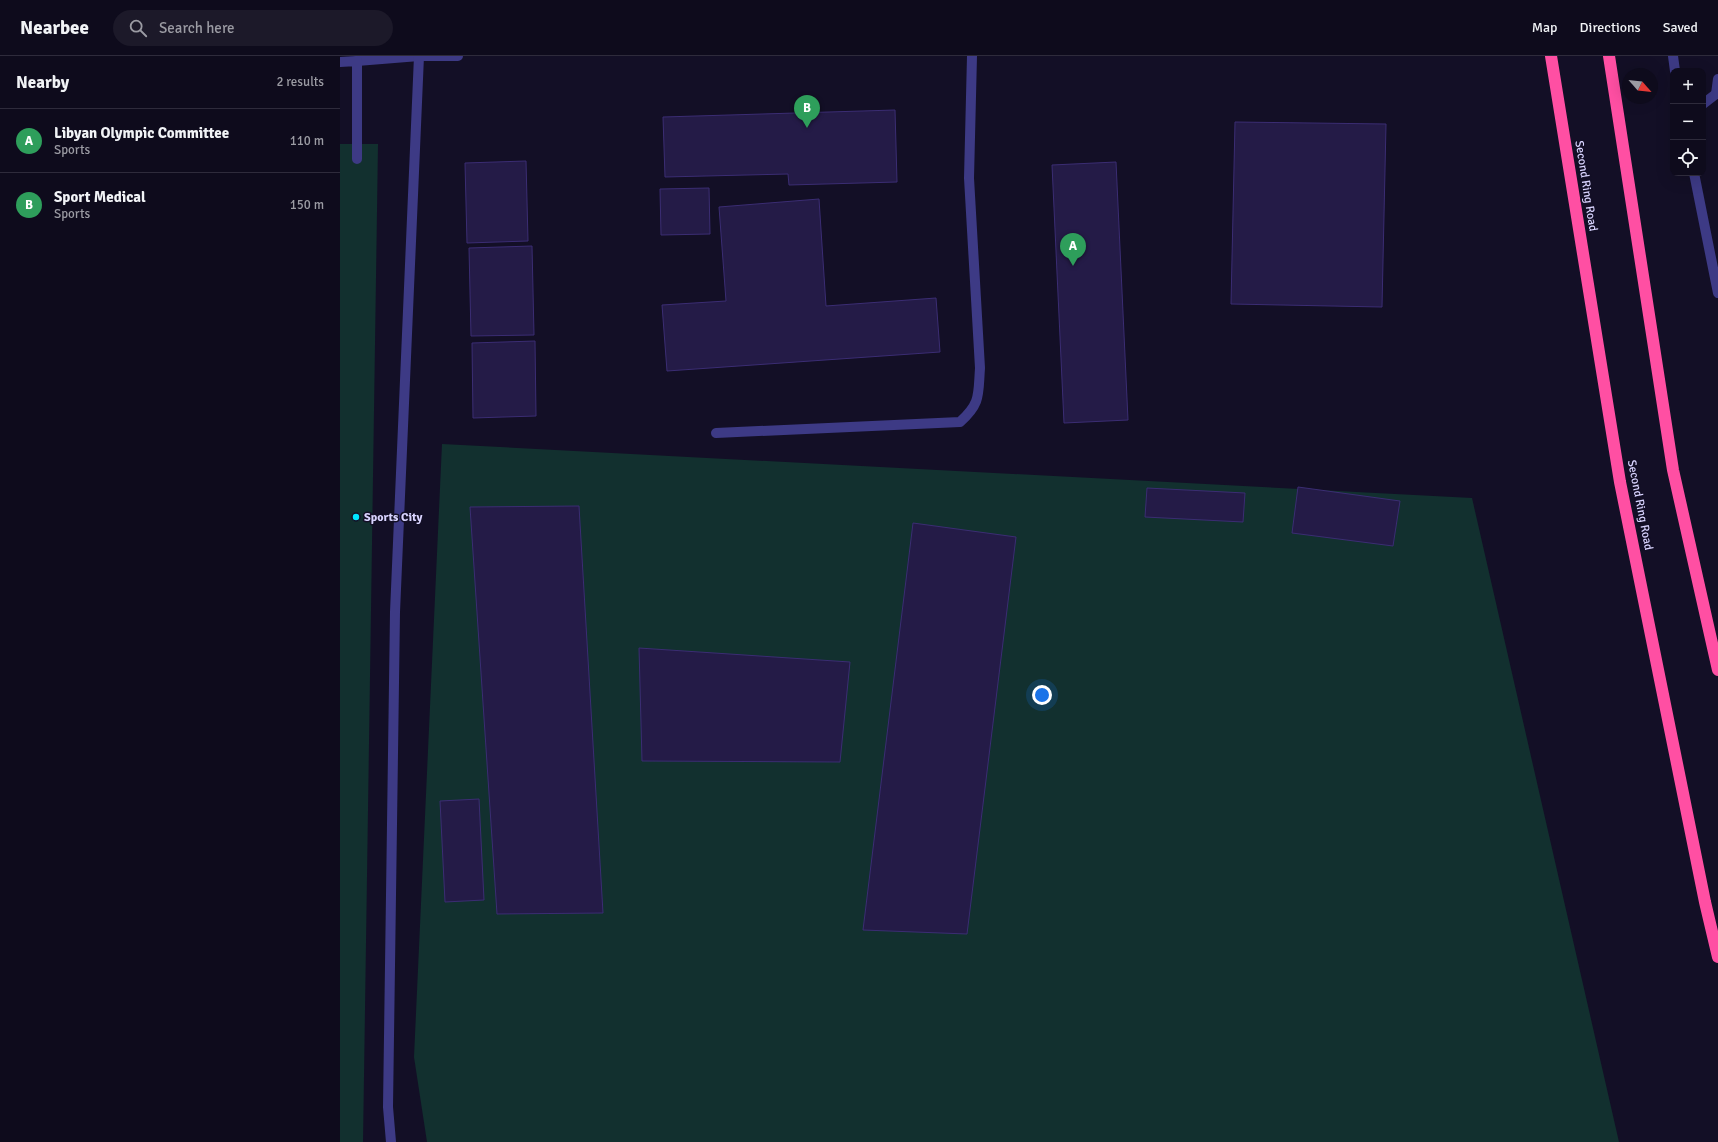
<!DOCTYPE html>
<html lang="en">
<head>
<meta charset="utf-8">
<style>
	:root { --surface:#0e0b1c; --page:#1c1929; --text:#f1f3f6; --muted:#9b9ba3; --line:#2e2b3b; --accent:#00e5ff }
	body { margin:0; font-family:Signika,sans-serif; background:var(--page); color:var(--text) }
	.controls { position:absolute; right:12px; top:12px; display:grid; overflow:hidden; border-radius:8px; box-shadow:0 4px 16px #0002 }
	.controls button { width:36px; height:36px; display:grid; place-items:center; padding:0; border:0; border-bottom:1px solid var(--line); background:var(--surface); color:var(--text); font:20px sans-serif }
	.compass { position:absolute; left:1282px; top:12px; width:36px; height:36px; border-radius:50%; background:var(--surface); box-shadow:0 4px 16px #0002; rotate:117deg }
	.you { position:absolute; left:702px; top:639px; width:14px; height:14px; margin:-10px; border:3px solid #fff; border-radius:50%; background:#1a73e8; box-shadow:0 0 0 6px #1a73e833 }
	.badge { display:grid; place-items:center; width:26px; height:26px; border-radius:50%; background:var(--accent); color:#fff; font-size:13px; font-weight:700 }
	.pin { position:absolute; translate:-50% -33px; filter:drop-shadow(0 1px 2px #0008) }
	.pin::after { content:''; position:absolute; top:21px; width:14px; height:12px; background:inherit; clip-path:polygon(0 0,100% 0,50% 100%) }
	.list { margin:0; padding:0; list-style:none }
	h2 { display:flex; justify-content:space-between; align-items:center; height:52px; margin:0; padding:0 16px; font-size:17px }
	h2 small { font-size:13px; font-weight:400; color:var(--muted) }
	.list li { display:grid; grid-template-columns:26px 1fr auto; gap:12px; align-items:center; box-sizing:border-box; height:64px; padding:0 16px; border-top:1px solid var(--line) }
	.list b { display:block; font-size:15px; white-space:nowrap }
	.list p { margin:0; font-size:13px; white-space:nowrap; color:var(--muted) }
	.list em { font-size:13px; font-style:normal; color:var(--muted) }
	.icon { flex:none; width:22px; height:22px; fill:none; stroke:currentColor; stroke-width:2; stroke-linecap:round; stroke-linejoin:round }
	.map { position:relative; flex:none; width:1378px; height:1086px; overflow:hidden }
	header { display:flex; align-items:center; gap:24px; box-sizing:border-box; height:56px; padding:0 20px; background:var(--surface); border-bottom:1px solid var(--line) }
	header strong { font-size:19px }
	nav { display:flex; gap:22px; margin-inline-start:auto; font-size:14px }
	.search { width:280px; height:36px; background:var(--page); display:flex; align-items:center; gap:10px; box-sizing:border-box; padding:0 14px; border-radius:22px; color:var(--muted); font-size:15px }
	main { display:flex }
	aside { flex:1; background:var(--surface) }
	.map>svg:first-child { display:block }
	.green { fill:#12302f }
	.building { fill:#241b47; stroke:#3b2d73 }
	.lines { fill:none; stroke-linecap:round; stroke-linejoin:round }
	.lane { stroke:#3d3a85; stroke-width:10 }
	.street { stroke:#3d3a85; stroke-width:10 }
	.highway { stroke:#ff4fa3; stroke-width:12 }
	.poi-dot { fill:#00e5ff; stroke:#130f26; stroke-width:1.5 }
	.labels { text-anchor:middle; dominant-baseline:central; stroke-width:3; stroke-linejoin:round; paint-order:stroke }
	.street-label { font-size:12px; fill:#d9d4ff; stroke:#130f26 }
	.poi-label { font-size:12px; font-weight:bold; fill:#d9d4ff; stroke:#130f26; text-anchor:start }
</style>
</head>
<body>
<header>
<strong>Nearbee</strong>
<div class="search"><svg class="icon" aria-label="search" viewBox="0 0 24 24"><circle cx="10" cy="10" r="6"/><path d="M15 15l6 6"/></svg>Search here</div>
<nav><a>Map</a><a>Directions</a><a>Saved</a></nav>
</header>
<main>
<aside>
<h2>Nearby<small>2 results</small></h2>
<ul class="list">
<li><span class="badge" style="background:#2e9e5b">A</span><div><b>Libyan Olympic Committee</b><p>Sports</p></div><em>110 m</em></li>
<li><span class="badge" style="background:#2e9e5b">B</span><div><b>Sport Medical</b><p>Sports</p></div><em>150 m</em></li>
</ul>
</aside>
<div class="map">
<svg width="1378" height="1086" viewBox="0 0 1378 1086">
	<rect width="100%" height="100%" fill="#130f26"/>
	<g class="green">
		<polygon points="0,88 38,88 23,1086 0,1086"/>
		<polygon points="102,388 1132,442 1279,1086 87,1086 74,1001"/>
	</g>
	<g class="building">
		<polygon points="555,54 557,126 449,129 448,118 325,121 323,61"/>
		<polygon points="895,66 1046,68 1042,251 891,248"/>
		<polygon points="186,105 188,185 127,187 125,107"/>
		<polygon points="776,106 788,364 724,367 712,109"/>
		<polygon points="369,132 370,178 321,179 320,133"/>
		<polygon points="479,143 486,250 596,242 600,296 327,315 322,249 386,245 379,151"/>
		<polygon points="192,190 194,279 131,280 129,192"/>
		<polygon points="195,285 196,360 133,362 132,287"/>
		<polygon points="958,431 1060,445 1053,490 952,477"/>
		<polygon points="807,432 905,437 903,466 805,461"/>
		<polygon points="239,450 263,857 157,858 130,451"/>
		<polygon points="573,467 676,481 627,878 523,874"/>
		<polygon points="299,592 510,606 500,706 302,705"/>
		<polygon points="139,743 144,844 105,846 100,745"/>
	</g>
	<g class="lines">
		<g class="lane">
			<polyline points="17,5 79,0"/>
			<polyline points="0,6 17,5 17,103"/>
			<path d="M376,377L620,366C641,347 638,339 640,312L629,122L632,0"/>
		</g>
		<g class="street">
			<polyline points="1333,0 1335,15"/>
			<polyline points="1376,38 1378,23"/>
			<polyline points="1363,48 1376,38 1378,38"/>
			<polyline points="1354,117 1378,237"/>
			<polyline points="51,1086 48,1051 55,556 79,0 118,0"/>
		</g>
		<g class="highway">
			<polyline points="1211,0 1280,426 1365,846 1378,901"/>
			<polyline points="1269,0 1333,414 1378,614"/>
		</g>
	</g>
	<circle class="poi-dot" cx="16" cy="461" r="4"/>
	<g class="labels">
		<g class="street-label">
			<text transform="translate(1246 130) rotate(81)">Second Ring Road</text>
			<text transform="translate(1300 449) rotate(79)">Second Ring Road</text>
		</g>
		<g class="poi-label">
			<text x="24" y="461">Sports City</text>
		</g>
	</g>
</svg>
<div class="controls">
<button>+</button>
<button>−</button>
<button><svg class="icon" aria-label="locate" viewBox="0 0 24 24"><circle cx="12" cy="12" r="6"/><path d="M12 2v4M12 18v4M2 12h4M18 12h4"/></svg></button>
</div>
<svg class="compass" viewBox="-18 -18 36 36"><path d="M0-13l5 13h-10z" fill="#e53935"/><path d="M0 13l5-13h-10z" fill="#9b9ba3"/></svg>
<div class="you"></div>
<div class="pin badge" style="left:733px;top:210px;background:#2e9e5b">A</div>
<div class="pin badge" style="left:467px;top:72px;background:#2e9e5b">B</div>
</div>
</main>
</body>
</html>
